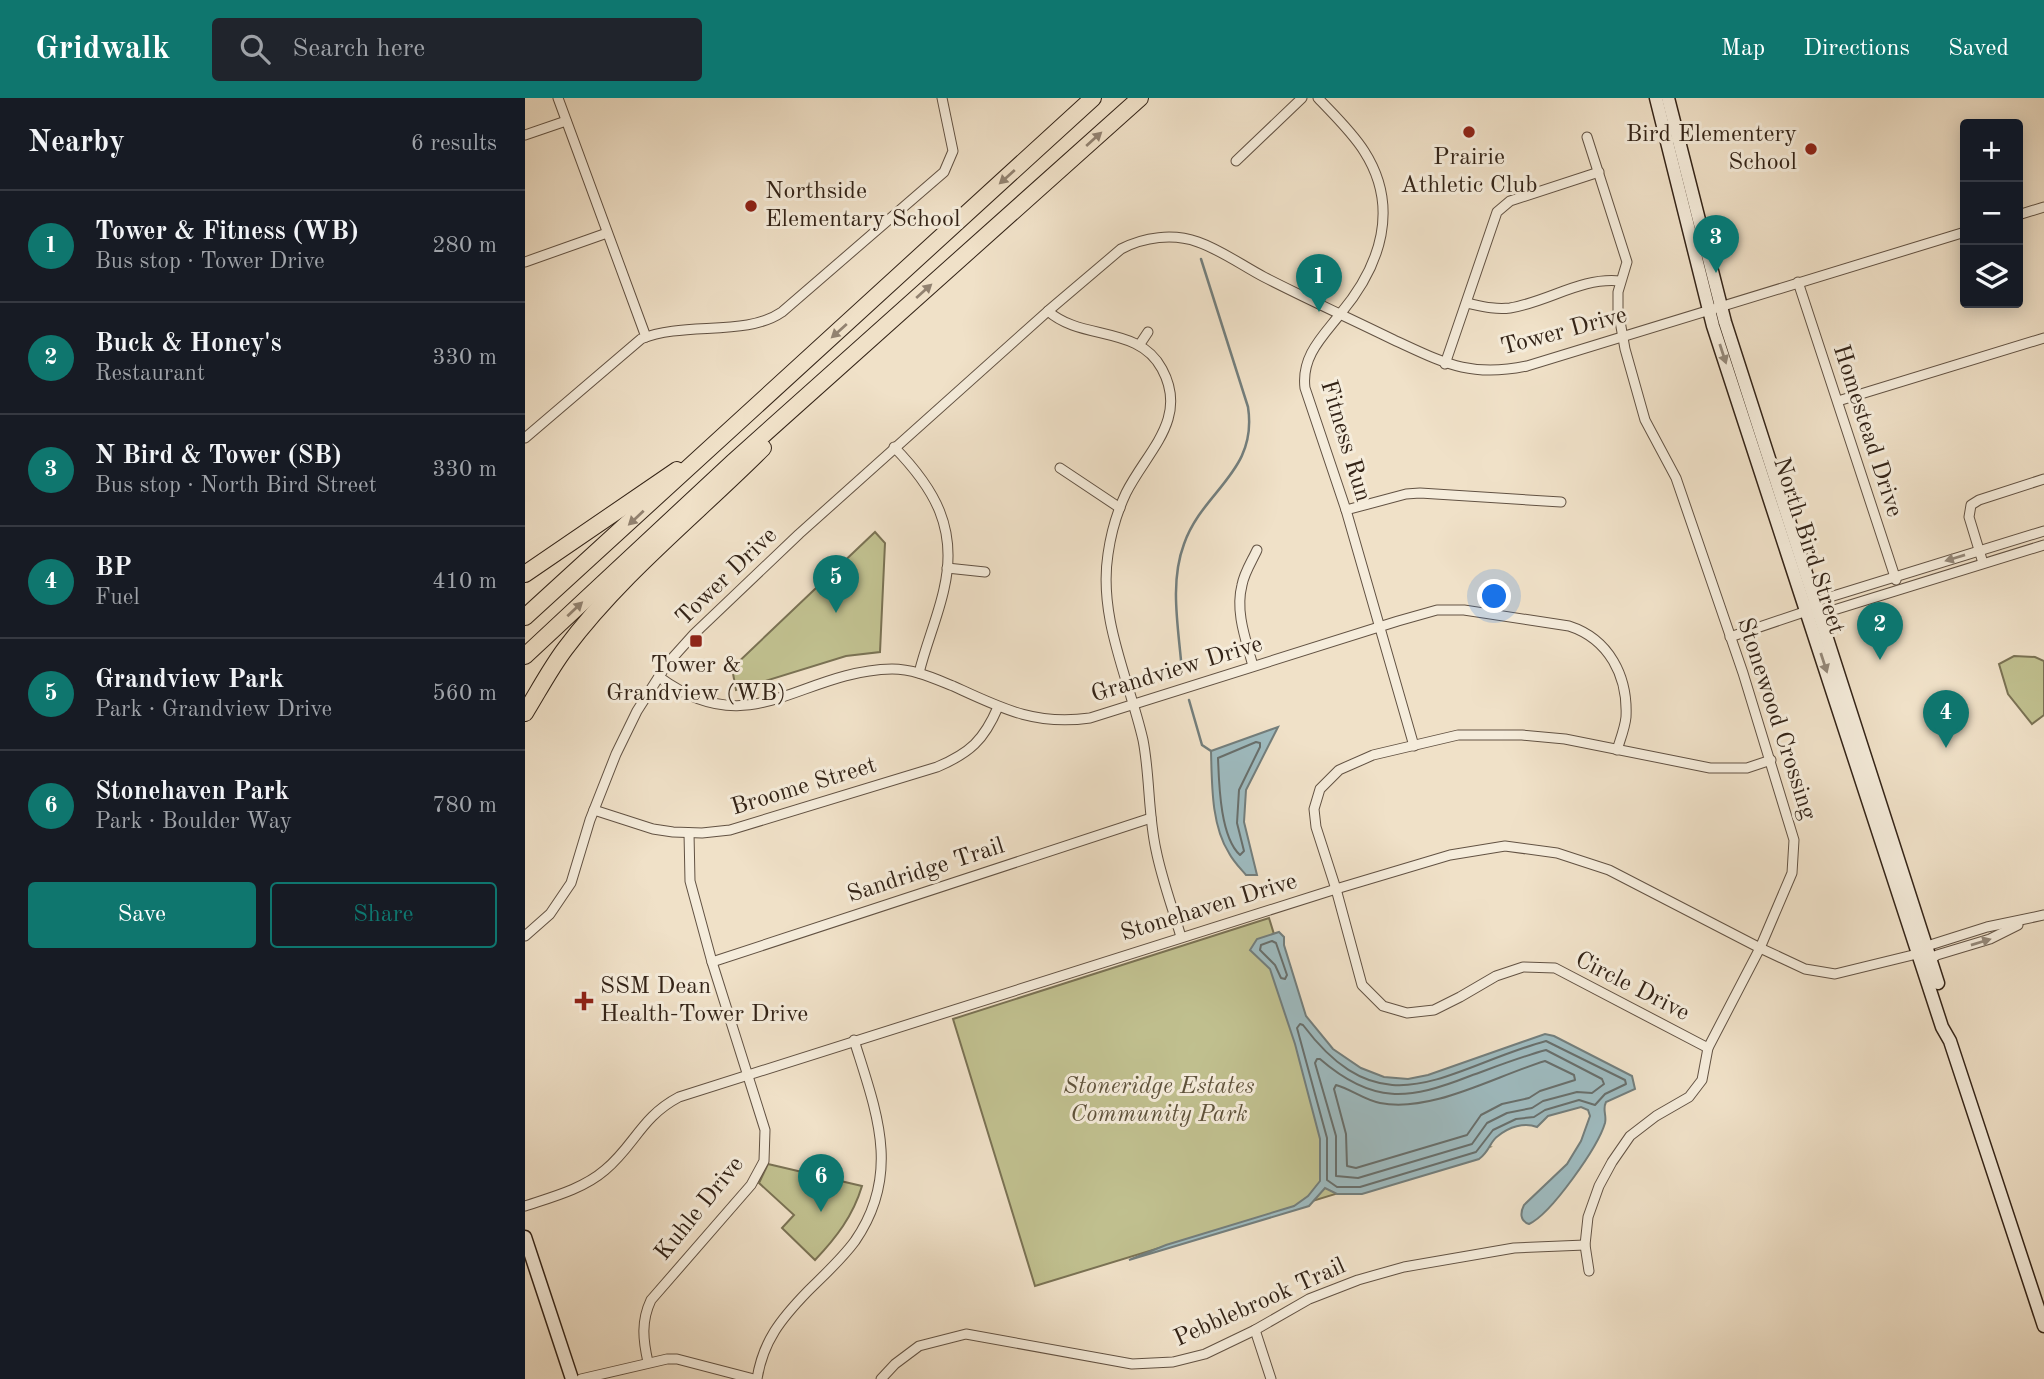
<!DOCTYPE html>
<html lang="en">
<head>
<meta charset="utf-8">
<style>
	:root { --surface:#171b24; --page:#20242c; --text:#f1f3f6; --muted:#9ea1a6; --line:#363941; --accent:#0f766e }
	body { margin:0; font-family:"Old Standard TT",serif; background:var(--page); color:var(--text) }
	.controls { position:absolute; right:21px; top:21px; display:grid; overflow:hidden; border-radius:7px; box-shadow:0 4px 18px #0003 }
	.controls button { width:63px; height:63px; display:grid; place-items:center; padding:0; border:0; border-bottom:2px solid var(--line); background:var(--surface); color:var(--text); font:35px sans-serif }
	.you { position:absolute; left:970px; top:499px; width:24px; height:24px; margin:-18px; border:5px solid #fff; border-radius:50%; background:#1a73e8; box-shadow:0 0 0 10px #1a73e833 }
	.badge { display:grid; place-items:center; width:46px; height:46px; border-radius:50%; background:var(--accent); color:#fff; font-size:23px; font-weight:700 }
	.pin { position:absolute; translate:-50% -58px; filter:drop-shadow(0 2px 4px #0008) }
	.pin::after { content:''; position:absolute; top:37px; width:24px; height:21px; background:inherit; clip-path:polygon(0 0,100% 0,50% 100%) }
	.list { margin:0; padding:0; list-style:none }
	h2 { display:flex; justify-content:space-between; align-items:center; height:91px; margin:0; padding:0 28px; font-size:30px }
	h2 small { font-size:23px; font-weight:400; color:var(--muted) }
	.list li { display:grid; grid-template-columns:46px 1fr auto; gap:21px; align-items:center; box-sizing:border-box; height:112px; padding:0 28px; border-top:2px solid var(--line) }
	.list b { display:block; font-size:26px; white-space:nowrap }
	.list p { margin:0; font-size:23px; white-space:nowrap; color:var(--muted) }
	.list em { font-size:23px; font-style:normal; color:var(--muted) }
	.actions { display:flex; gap:14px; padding:21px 28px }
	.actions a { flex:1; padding:16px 0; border:2px solid var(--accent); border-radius:7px; text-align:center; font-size:24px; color:var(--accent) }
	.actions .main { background:var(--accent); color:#fff }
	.icon { flex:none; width:38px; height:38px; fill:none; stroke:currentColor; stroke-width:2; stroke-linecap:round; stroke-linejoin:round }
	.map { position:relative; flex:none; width:1519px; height:1281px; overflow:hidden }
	header { display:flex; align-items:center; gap:42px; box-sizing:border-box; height:98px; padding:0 35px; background:var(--accent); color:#fff }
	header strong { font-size:33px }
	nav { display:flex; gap:38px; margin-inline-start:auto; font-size:24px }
	.search { width:490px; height:63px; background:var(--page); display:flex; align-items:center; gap:18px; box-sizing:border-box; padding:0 24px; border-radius:7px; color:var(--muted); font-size:26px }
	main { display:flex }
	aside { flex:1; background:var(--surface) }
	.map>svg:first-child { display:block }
	.green { fill:#c1c190; stroke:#7a7254; stroke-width:2 }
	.water { fill:#9ebbc0; stroke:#737e7c; stroke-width:2 }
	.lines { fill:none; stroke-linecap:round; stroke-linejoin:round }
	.shore { stroke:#686f6c; stroke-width:2 }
	.stream { stroke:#737e7c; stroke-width:2.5 }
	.street-casing { stroke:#625243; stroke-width:11 }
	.secondary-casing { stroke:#332317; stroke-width:15 }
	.highway-casing { stroke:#332317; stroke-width:18 }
	.street { stroke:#f5ecdb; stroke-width:9 }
	.secondary { stroke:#f5ecdb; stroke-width:12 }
	.highway { stroke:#f0e1c8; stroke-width:16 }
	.oneway { fill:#928270 }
	.oneway2 { fill:#948879 }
	.poi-dot { fill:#8f2418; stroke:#f5ecdb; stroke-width:2.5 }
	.labels { text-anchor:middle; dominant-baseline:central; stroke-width:6; stroke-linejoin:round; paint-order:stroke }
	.poi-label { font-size:24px; fill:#332317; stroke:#f5ecdb }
	.street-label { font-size:24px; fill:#332317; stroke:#f5ecdb }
	.park-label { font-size:24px; font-style:italic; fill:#5e523b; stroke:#f5ecdb }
</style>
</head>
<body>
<header>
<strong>Gridwalk</strong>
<div class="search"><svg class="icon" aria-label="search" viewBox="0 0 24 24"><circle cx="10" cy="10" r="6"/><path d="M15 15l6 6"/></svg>Search here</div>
<nav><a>Map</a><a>Directions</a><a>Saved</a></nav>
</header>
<main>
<aside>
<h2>Nearby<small>6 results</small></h2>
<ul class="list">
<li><span class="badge">1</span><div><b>Tower &amp; Fitness (WB)</b><p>Bus stop · Tower Drive</p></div><em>280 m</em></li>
<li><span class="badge">2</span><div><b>Buck &amp; Honey's</b><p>Restaurant</p></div><em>330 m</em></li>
<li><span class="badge">3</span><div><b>N Bird &amp; Tower (SB)</b><p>Bus stop · North Bird Street</p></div><em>330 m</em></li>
<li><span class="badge">4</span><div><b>BP</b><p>Fuel</p></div><em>410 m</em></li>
<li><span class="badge">5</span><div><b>Grandview Park</b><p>Park · Grandview Drive</p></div><em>560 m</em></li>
<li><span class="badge">6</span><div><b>Stonehaven Park</b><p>Park · Boulder Way</p></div><em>780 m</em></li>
</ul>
<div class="actions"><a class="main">Save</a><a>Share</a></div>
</aside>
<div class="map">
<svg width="1519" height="1281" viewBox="0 0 1519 1281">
	<rect width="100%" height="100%" fill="#f0e1c8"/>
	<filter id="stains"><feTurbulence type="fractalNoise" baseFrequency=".00286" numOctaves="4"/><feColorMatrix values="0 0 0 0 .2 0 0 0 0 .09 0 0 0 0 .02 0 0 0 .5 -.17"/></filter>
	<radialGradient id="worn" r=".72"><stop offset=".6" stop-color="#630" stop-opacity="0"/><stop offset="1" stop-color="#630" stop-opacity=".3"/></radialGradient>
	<g class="green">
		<polygon points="350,434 360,445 355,554 321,558 211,592 207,570"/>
		<polygon points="1489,558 1510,559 1519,563 1519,617 1507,626 1483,596 1474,566"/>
		<polygon points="744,820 804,1015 964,1049 510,1188 428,921"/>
		<path d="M243,1066L337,1088C328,1118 311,1140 290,1162L257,1130L269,1117L234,1085Z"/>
	</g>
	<g class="water">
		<path d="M753,629L721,692L719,724L732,777H721C715,770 708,763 704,755C686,727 687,685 686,653Z"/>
		<path d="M754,834L759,839V847L781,918L808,951L836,970L859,979L883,981L903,977L1020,936L1029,938L1107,978L1110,991L1081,1004C1077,1012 1082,1017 1080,1025C1073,1049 1026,1116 1004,1126C995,1123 995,1115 999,1107L1042,1066L1056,1043L1065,1018L1063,1012L1056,1009L1023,1018L1012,1029C999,1024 984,1029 973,1038C965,1043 965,1053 954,1061L837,1096H812L800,1090L784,1108L604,1162L641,1147L769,1108L783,1098L795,1083V1041L770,946L745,871L725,852L732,841Z"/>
	</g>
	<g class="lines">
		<g class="shore">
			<path d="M731,644L735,645V649L714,692L712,725L719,753L715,757C695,739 694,685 693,660Z"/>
			<polygon points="747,843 751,845 762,877 760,881 756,880 750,867 735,852 736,847"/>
			<path d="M775,926L778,927C859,1035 922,970 1021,943L1100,982L1101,986L1080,996L1070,1007L1054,1002L1020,1012L1009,1019L991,1021L968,1032L951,1054L835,1089H812L802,1082V1040L772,930Z"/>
			<path d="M1021,952L1077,981L1079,986L1067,995L1052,994L1018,1003L1007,1010L982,1015L962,1025L947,1046L833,1080L811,1078V1038L790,965L792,961H795C848,1007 884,1002 945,978C970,969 995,959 1021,952Z"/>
			<path d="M1020,963L1049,977L1050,982L1015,993L1004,1000L977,1006L956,1017L942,1037L831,1070L822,1068L821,1036L809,991L811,987C826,991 839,1002 855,1005C907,1015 970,978 1020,963Z"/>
		</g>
		<g class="stream">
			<path d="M657,574C654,532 644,486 659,446C678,392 733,374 723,309L676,161"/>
			<polyline points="664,602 677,647 686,653"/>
		</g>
		<g class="street-casing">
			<g id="street">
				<polyline points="33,0 121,239"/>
				<path d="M793,0C808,16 827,34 839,53C875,109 856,167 816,215C798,238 776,258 780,290L821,412L889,648"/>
				<polyline points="0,37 41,23"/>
				<polyline points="1062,39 1102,164 1093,194 1093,212 1100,251 1120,322 1151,380 1218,575 1269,742 1267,775 1235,850 1183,950 1177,982 1164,999 1131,1018 1105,1038 1087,1064 1074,1088 1063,1119 1060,1147 1064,1173"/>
				<polyline points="711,63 777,0"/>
				<polyline points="1493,117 1519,109"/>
				<polyline points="0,164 82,135"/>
				<polyline points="1273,184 1371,482"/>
				<path d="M942,205C956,208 970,212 985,210C1023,204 1056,179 1095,183"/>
				<path d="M523,213C556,243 614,227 637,271C664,321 622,353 601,395C592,414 586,435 583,456C573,520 604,581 618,642C625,678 623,716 631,752C637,782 648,811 656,839"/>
				<polyline points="615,246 623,234"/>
				<polyline points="920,266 972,114 985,103 1074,74"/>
				<polyline points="1313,303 1519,240"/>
				<path d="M0,340L116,241C159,223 221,239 257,214L419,74L428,53L417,0"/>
				<path d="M369,349C410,391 433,431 419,491C413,519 401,546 394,575"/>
				<polyline points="535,370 595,410"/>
				<polyline points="821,412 881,396 895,395 1036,404"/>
				<polyline points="1458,465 1444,419 1446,407 1454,402 1519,381"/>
				<polyline points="422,470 460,474"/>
				<polyline points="1288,507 1292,503 1519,433"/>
				<polyline points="1291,515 1296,516 1519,447"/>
				<polyline points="1205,539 1282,513"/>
				<path d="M728,568C721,542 710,514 717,487C719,475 727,463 732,452"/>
				<path d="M134,579C227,647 273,573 367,571C389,571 408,580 428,588C476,610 510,628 565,620L873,523L912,512H939L1044,528C1084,541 1103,578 1101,619C1100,630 1095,642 1092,652"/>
				<path d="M69,712L128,731L148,734L177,735L205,732L412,669C445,655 459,642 473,609"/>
				<path d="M0,838L25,816L46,785L65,722L91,656L112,613L142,566L169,536L274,436L523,213L596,151C619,139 648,135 673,144C696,152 718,168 739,179C782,201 826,221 869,242C919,265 945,280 1002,268L1440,134"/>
				<polyline points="1402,848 1462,829 1519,817"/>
				<polyline points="1406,861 1412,857 1465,841 1493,827"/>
				<polyline points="187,864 626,720"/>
				<polyline points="1183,950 1030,870 998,869 971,878 935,899 909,912 882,915 858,908 837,887 811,791 791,729 789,711 795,691 814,672 848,657 933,637 997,637 1040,641 1185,670 1222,670 1246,662"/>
				<path d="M0,1108C27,1099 58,1091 80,1072C110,1047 116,1019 154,999L811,791L925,757L980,748L1032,755L1084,772L1235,850L1280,871L1310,876L1396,855"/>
				<polyline points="730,1232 746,1281"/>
				<path d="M123,1264C118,1242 116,1223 126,1202L226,1087L239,1063L240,1032L187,864L165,783L164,735"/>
				<polyline points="56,1281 142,1261 152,1261 229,1281"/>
				<path d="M232,1281C238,1243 256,1221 282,1194C298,1178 316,1162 330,1143C377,1075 351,1013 329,942"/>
				<polyline points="356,1281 370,1266 394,1248 441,1236 607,1266 648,1264 680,1256 730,1232 784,1201 833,1182 879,1169 989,1150 1060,1147"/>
			</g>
		</g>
		<g class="secondary-casing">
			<g id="secondary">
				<polyline points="1131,0 1188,228 1417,929 1425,943 1519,1228"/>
				<polyline points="1143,0 1200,224 1413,885"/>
				<polyline points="0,1139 47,1281"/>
			</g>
		</g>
		<g class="highway-casing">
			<g id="highway">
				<polyline points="0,476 152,372"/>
				<polyline points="0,519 568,0"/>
				<polyline points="0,558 208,364 615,0"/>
				<path d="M0,615C13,594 25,571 40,551C96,476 172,416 238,350"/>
			</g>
		</g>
		<use href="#street" class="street"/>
		<use href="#secondary" class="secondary"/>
		<use href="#highway" class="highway"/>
	</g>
	<defs><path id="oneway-solid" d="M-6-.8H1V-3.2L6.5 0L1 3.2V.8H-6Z" transform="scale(1.75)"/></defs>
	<g class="oneway">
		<use href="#oneway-solid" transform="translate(569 41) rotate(-42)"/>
		<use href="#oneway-solid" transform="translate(482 79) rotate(138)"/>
		<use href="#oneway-solid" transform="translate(399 193) rotate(-42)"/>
		<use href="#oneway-solid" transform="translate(314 233) rotate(138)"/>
		<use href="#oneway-solid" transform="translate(111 420) rotate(137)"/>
		<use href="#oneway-solid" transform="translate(50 511) rotate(-43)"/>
	</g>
	<g class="oneway2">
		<use href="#oneway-solid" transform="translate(1198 256) rotate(72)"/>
		<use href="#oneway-solid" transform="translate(1430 460) rotate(163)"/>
		<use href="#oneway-solid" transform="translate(1299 565) rotate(72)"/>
		<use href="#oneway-solid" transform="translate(1456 844) rotate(-17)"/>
	</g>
	<g class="poi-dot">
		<circle cx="944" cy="34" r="7"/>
		<circle cx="1286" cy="51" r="7"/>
		<circle cx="226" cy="108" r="7"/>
		<rect x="164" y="536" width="14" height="14" rx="3.5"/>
		<path d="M55.5 892.5h7v7h7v7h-7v7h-7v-7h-7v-7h7z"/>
	</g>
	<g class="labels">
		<g class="poi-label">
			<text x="1272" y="37" text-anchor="end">Bird Elementery<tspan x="1272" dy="28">School</tspan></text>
			<text x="944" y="60">Prairie<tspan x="944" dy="28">Athletic Club</tspan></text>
			<text x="240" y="94" text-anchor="start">Northside<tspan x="240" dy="28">Elementary School</tspan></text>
			<text x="171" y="568">Tower &amp;<tspan x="171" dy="28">Grandview (WB)</tspan></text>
			<text x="75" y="889" text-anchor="start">SSM Dean<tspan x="75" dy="28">Health-Tower Drive</tspan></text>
		</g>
		<g class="street-label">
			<text transform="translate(1039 234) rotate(-15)">Tower Drive</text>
			<text transform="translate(1342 333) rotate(72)">Homestead Drive</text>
			<text transform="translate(820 343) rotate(73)">Fitness Run</text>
			<text transform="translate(1283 448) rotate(72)">North Bird Street</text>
			<text transform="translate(202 479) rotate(-44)">Tower Drive</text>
			<text transform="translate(652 572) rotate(-17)">Grandview Drive</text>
			<text transform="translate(1251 621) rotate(72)">Stonewood Crossing</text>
			<text transform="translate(279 689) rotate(-17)">Broome Street</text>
			<text transform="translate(401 773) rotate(-18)">Sandridge Trail</text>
			<text transform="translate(684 810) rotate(-17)">Stonehaven Drive</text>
			<text transform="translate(1107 889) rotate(27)">Circle Drive</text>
			<text transform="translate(175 1111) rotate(-51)">Kuhle Drive</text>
			<text transform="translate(735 1205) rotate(-24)">Pebblebrook Trail</text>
		</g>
		<g class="park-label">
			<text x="634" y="989">Stoneridge Estates<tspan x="634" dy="28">Community Park</tspan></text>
		</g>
	</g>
	<rect width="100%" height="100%" filter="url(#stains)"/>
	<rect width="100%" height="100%" fill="url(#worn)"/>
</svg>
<div class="controls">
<button>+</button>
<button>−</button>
<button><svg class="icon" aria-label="layers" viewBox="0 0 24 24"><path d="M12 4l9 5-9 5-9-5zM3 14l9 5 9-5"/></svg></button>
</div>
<div class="you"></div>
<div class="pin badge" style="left:794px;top:214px">1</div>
<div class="pin badge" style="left:1355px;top:562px">2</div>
<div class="pin badge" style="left:1191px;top:175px">3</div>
<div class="pin badge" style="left:1421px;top:650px">4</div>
<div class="pin badge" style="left:311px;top:515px">5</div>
<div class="pin badge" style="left:296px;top:1114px">6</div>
</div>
</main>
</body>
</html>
